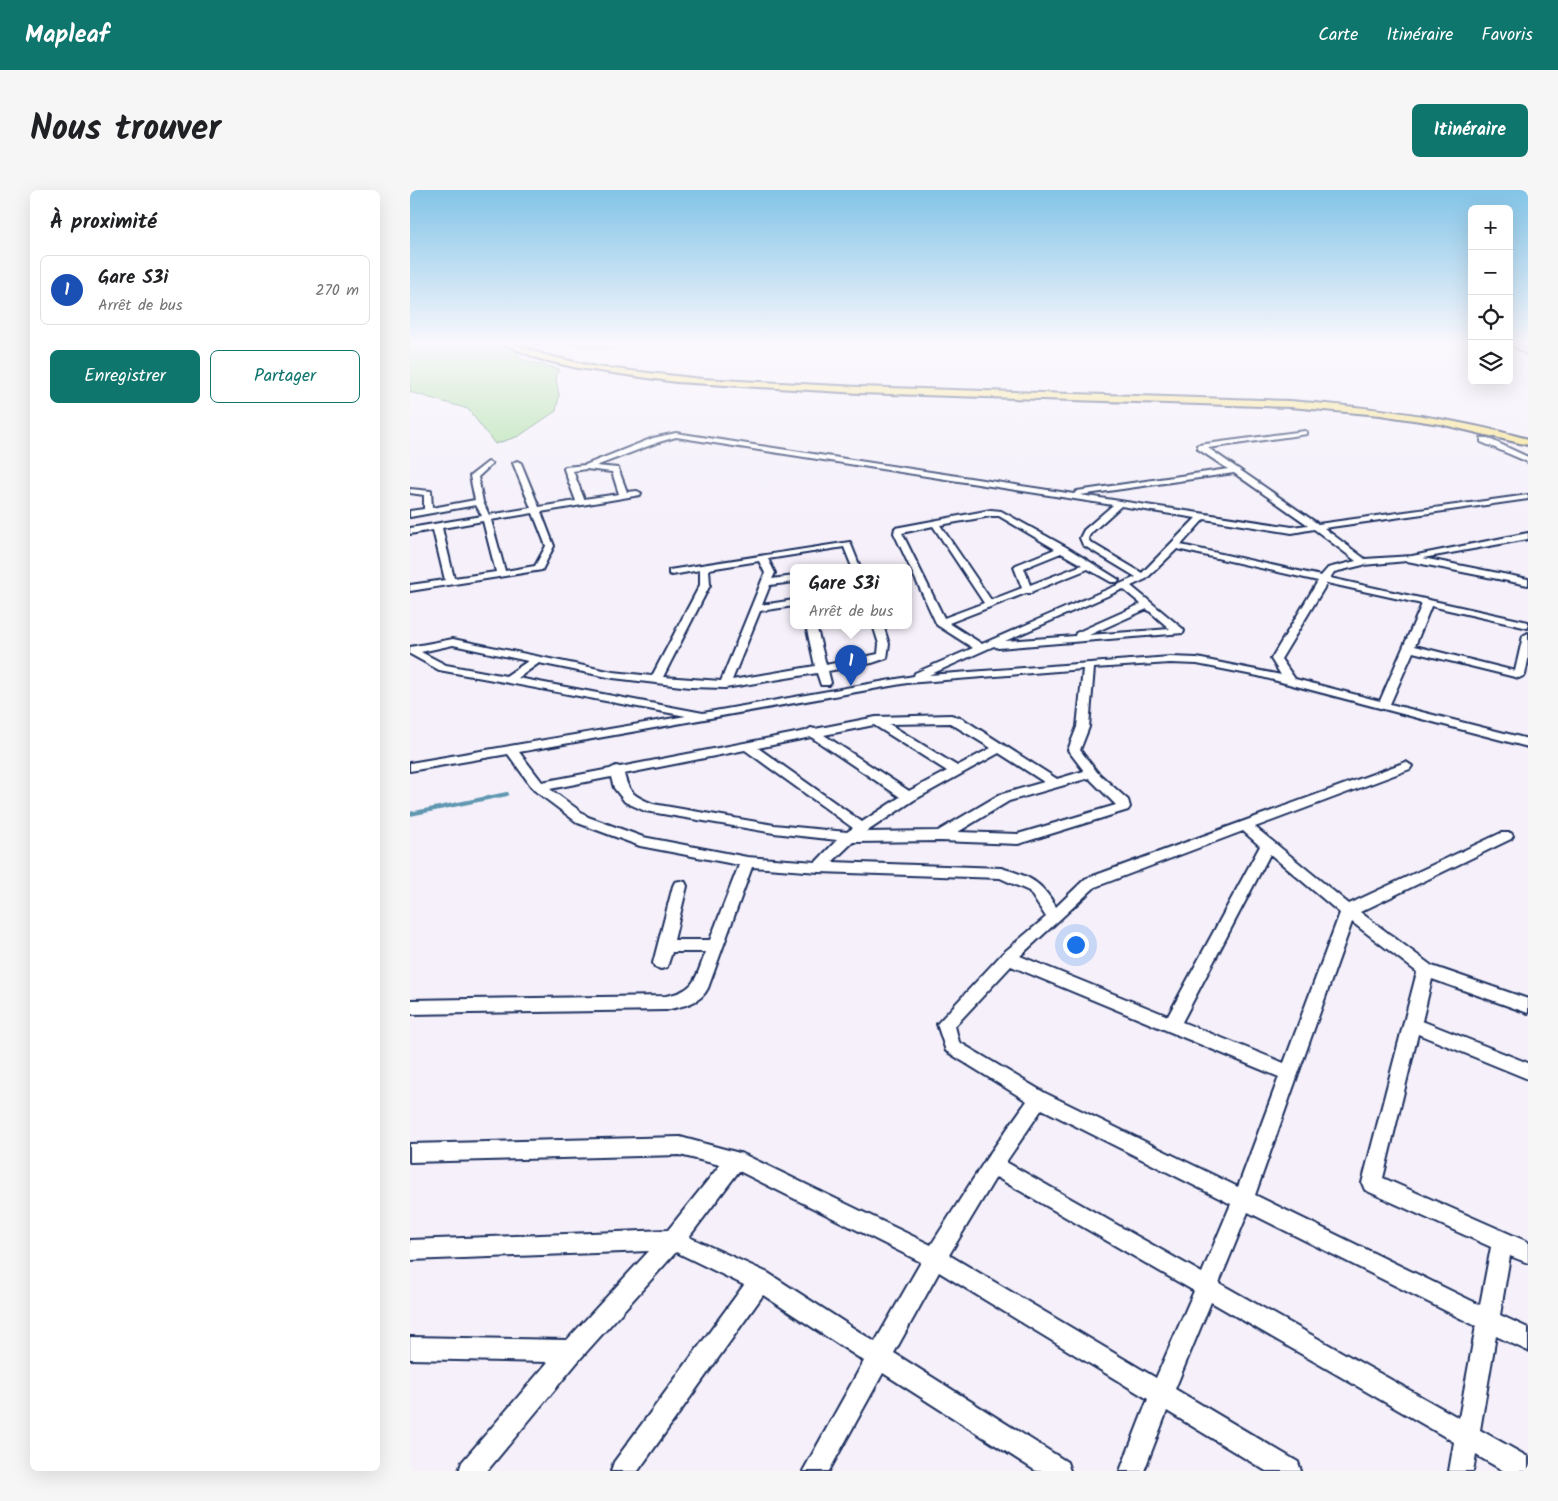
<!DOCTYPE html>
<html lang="fr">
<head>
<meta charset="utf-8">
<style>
	:root { --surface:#fff; --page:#f6f6f6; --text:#202124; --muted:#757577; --line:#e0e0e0; --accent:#0f766e }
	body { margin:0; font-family:Kalam,sans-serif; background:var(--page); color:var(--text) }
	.controls { position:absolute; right:15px; top:15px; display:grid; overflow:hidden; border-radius:8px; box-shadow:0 5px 20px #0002 }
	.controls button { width:45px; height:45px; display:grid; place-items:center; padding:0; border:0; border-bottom:1px solid var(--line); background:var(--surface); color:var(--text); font:25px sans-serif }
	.you { position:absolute; left:665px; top:754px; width:18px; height:18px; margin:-12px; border:4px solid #fff; border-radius:50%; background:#1a73e8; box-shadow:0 0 0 8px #1a73e833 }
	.badge { display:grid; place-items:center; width:32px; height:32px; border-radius:50%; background:var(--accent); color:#fff; font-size:16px; font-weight:700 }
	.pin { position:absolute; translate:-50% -41px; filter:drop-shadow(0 1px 2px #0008) }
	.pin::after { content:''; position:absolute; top:26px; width:18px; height:15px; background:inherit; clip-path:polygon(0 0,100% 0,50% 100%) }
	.popup { position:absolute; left:380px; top:374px; width:122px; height:65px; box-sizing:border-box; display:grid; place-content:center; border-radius:8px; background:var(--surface); filter:drop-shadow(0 1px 4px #0005); font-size:16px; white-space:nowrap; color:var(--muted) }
	.popup b { font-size:19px; color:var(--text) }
	.popup::after { content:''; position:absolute; left:50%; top:100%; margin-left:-10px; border:10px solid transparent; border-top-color:var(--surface) }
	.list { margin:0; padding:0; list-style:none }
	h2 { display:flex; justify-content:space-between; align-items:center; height:65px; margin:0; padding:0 20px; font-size:21px }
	h2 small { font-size:16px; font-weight:400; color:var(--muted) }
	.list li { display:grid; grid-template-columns:32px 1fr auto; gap:15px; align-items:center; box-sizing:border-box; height:70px; margin:0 10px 10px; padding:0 10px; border:1px solid var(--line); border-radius:8px }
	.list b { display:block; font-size:19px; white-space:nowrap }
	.list p { margin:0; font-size:16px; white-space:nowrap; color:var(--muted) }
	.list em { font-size:16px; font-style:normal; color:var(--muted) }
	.actions { display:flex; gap:10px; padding:15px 20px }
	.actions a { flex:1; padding:11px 0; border:1px solid var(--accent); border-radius:8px; text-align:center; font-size:18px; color:var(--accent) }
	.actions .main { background:var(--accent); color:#fff }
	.icon { flex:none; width:28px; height:28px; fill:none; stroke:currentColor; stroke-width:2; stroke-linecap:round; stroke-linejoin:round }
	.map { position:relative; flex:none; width:1118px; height:1281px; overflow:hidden; border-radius:8px }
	header { display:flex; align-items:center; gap:30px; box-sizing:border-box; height:70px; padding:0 25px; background:var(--accent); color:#fff }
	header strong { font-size:24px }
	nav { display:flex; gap:28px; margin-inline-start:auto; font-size:18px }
	.intro { display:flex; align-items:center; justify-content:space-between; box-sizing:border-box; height:120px; padding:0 30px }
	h1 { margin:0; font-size:35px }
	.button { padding:12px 22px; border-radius:8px; background:var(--accent); color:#fff; font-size:18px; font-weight:700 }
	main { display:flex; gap:30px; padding:0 30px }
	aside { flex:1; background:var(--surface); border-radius:8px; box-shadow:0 5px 20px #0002 }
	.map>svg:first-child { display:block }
	.green { fill:#abdfa1; stroke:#638780 }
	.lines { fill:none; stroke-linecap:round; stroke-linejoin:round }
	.stream { stroke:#5f97b0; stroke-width:4 }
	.minor-casing { stroke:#1b2f5e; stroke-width:4 }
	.highway-casing { stroke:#1b2f5e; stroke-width:4 }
	.minor { fill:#fff; fill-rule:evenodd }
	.highway { fill:#f8e281; fill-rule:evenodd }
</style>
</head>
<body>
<header>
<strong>Mapleaf</strong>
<nav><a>Carte</a><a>Itinéraire</a><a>Favoris</a></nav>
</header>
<div class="intro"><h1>Nous trouver</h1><a class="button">Itinéraire</a></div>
<main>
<aside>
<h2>À proximité<small></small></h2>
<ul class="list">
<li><span class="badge" style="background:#1a4fb4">1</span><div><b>Gare S3i</b><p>Arrêt de bus</p></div><em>270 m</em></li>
</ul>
<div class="actions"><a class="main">Enregistrer</a><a>Partager</a></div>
</aside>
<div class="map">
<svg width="1118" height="1281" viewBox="0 0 1118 1281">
	<rect width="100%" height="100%" fill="#f5f0fa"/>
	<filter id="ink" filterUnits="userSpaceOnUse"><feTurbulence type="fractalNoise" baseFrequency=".02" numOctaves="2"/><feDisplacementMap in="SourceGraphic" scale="10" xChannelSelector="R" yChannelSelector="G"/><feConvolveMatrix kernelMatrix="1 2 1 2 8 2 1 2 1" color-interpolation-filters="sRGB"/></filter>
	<g filter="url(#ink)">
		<g class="green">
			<polygon points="0,154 143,154 116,158 106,163 113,170 149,179 146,189 149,206 146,221 109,246 85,254 58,219 0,202"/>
			<polygon points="143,154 276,154 200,159"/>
		</g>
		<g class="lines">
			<polyline class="stream" points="0,624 97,604"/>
			<g class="minor-casing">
				<g id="minor">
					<polygon points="1101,154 1107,154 1118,161 1118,165"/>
					<path d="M895,241L897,242V244L798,258L908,334L1118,305V309L914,338L955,369L1002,366L1118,343V349L1013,368L1118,389V395L997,371L953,375L924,382L920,388L1118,432V438L1021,416L1005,456L1105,481L1113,446L1118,443V470L1115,485L1109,488L1003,462L980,514L1118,549V557L848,486L787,474L760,473L684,478L679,537L670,560L687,582L718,610L720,617L718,620L608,654L531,651L443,652L422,672L591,678C619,686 631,691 646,717L675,689L996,572L1002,576L1000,579L845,637L939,714L1091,643H1101L1103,646L1101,649L950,722L1022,776L1118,809V823L1022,789L1012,831L1118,873V889L1008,844L973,988L1118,1052V1073L1100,1066L1090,1125L1118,1138V1161L1086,1146L1070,1240L1118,1267V1281H1094L1066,1265L1063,1281H1039L1044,1252L801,1112L765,1199L888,1272L891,1281H856L757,1221L734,1281H710L738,1209L529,1082L484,1163L657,1272L660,1281H626L473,1183L419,1281H393L454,1171L353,1105L228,1281H201L204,1272L334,1095L266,1062L170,1169L77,1281H49L52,1272L138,1172L0,1169V1147L157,1150L239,1061L0,1070V1050L258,1040L310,975L270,965L0,972V954L270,947L333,964L521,1055L576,969L617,911L536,861L527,834L592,764L636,727L619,701L590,688L409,682L342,677L298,798C290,814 272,816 256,820L0,824V810L256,806C287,800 285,788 296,762H262L257,777L251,779L245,777L243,773L263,696L265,692L270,691L275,692L277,696L264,750H300L329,675L230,656L168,633L124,600L98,564L0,581V573L276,526L29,480L0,464V457L43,449L203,482L242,486L290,395V380L262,385L259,384V380L440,352L450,377H442L434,357L358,369L365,383L362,389L384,386V392L360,395L352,415L384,410V416L350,421L322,490L405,476L396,435H406L416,475L468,464L469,454L463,435H473L479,454L477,468L462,473L418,481L421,493L419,495H411L407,483L315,498L280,497L203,488L129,473L108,488L293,523L504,486L505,483L563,458L527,435L484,343L485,338L581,320L591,321L656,357L709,390L707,392H701L678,379L623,401L621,403H616L539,433L572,454L726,387L673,355L670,348L674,340L703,315L266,247L249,252L186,276L208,278L217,302L227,301L231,303L230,305L131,322L144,356L132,380L0,401V395L35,390L23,340L0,344V338L72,326L66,315L0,327V321L14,319V305L0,303V299L21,301L22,318L65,310L60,286L78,272L82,274L68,287L73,312L79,325L121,318L103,273L107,271L111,273L129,317L166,311L154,279L155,277L175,275L243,248L266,243L664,304L667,301L818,279L788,259V255ZM176,279L202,282L209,304L174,309L163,281ZM824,283L898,335L882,337L670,305ZM711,316L786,328L732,383L680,352L678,348L681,343ZM123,323L136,356L125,376L95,381L81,330ZM581,326H589L645,359L606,375L604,377L612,398L581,410L530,335ZM794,329L882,343L904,339L946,371L918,378L911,386L771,355ZM73,331L86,382L44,388L32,338ZM523,336L574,413L534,428L492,343ZM767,359L908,391L861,469L871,485L787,468L760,467L519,485L584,456L588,458L773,443L774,441L773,439L721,396L736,389ZM651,363L672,375L620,395L614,378ZM349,371L355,383L311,491L253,487L300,395L299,379ZM917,393L1012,414L970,511L885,489L871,469ZM713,399L731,414L666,443L665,446L595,451ZM737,419L760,439L679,445ZM43,455L118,471L96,486L36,475L11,462ZM673,479L667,537L658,560L674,581L647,589L553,529L541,525L466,527L405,539L401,538L396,541L210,577L206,576L200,579L132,592L109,562L497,493ZM540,533L581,558L547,576L479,534ZM464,535L537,581L499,601L414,545ZM401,547L490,607L452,632L348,558ZM335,560L443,638L437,642L364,635L243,614C225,606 219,604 214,584ZM589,563L634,592L589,605L528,641L456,642L504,610ZM201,587L204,598L215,612L235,621L364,643L427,650L406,672L337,667L233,647L178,627L140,599ZM679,588L706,615L608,644L548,642L599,611ZM833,641L850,656L758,826L610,766L685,697ZM860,664L930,723L874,873L772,832ZM942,732L1007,782L952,993L955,1000L1081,1057L1070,1115L845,1005ZM601,776L869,887L828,997L635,903L549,852L545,836ZM632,919L821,1014L792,1083L596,972ZM329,981L511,1072L465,1152L358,1083L279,1047ZM586,987L784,1101L746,1188L539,1065ZM838,1022L1066,1136L1049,1228L809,1093Z"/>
					<polygon points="1071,248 1077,248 1118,267 1118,272 1071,252"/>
				</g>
			</g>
			<g class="highway-casing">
				<path id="highway" d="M94,154H104L135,165L186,177L292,189L449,197L880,211C961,217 1040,227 1118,249V255L1030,234L970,225L880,217L449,203L266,192L168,178L129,169Z"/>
			</g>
			<use href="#minor" class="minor"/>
			<use href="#highway" class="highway"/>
		</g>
	</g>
	<linearGradient id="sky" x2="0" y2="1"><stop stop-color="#83c4e7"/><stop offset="0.46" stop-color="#faf8fd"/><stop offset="1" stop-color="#faf8fd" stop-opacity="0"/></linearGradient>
	<rect width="1118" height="333" fill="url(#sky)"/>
</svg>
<div class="controls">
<button>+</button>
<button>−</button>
<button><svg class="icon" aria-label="locate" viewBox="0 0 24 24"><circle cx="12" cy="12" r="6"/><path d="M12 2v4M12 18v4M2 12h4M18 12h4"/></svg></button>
<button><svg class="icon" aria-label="layers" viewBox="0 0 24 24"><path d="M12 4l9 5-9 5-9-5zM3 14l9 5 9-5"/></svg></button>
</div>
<div class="you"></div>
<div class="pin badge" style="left:441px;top:496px;background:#1a4fb4">1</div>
<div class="popup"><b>Gare S3i</b>Arrêt de bus</div>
</div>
</main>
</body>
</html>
